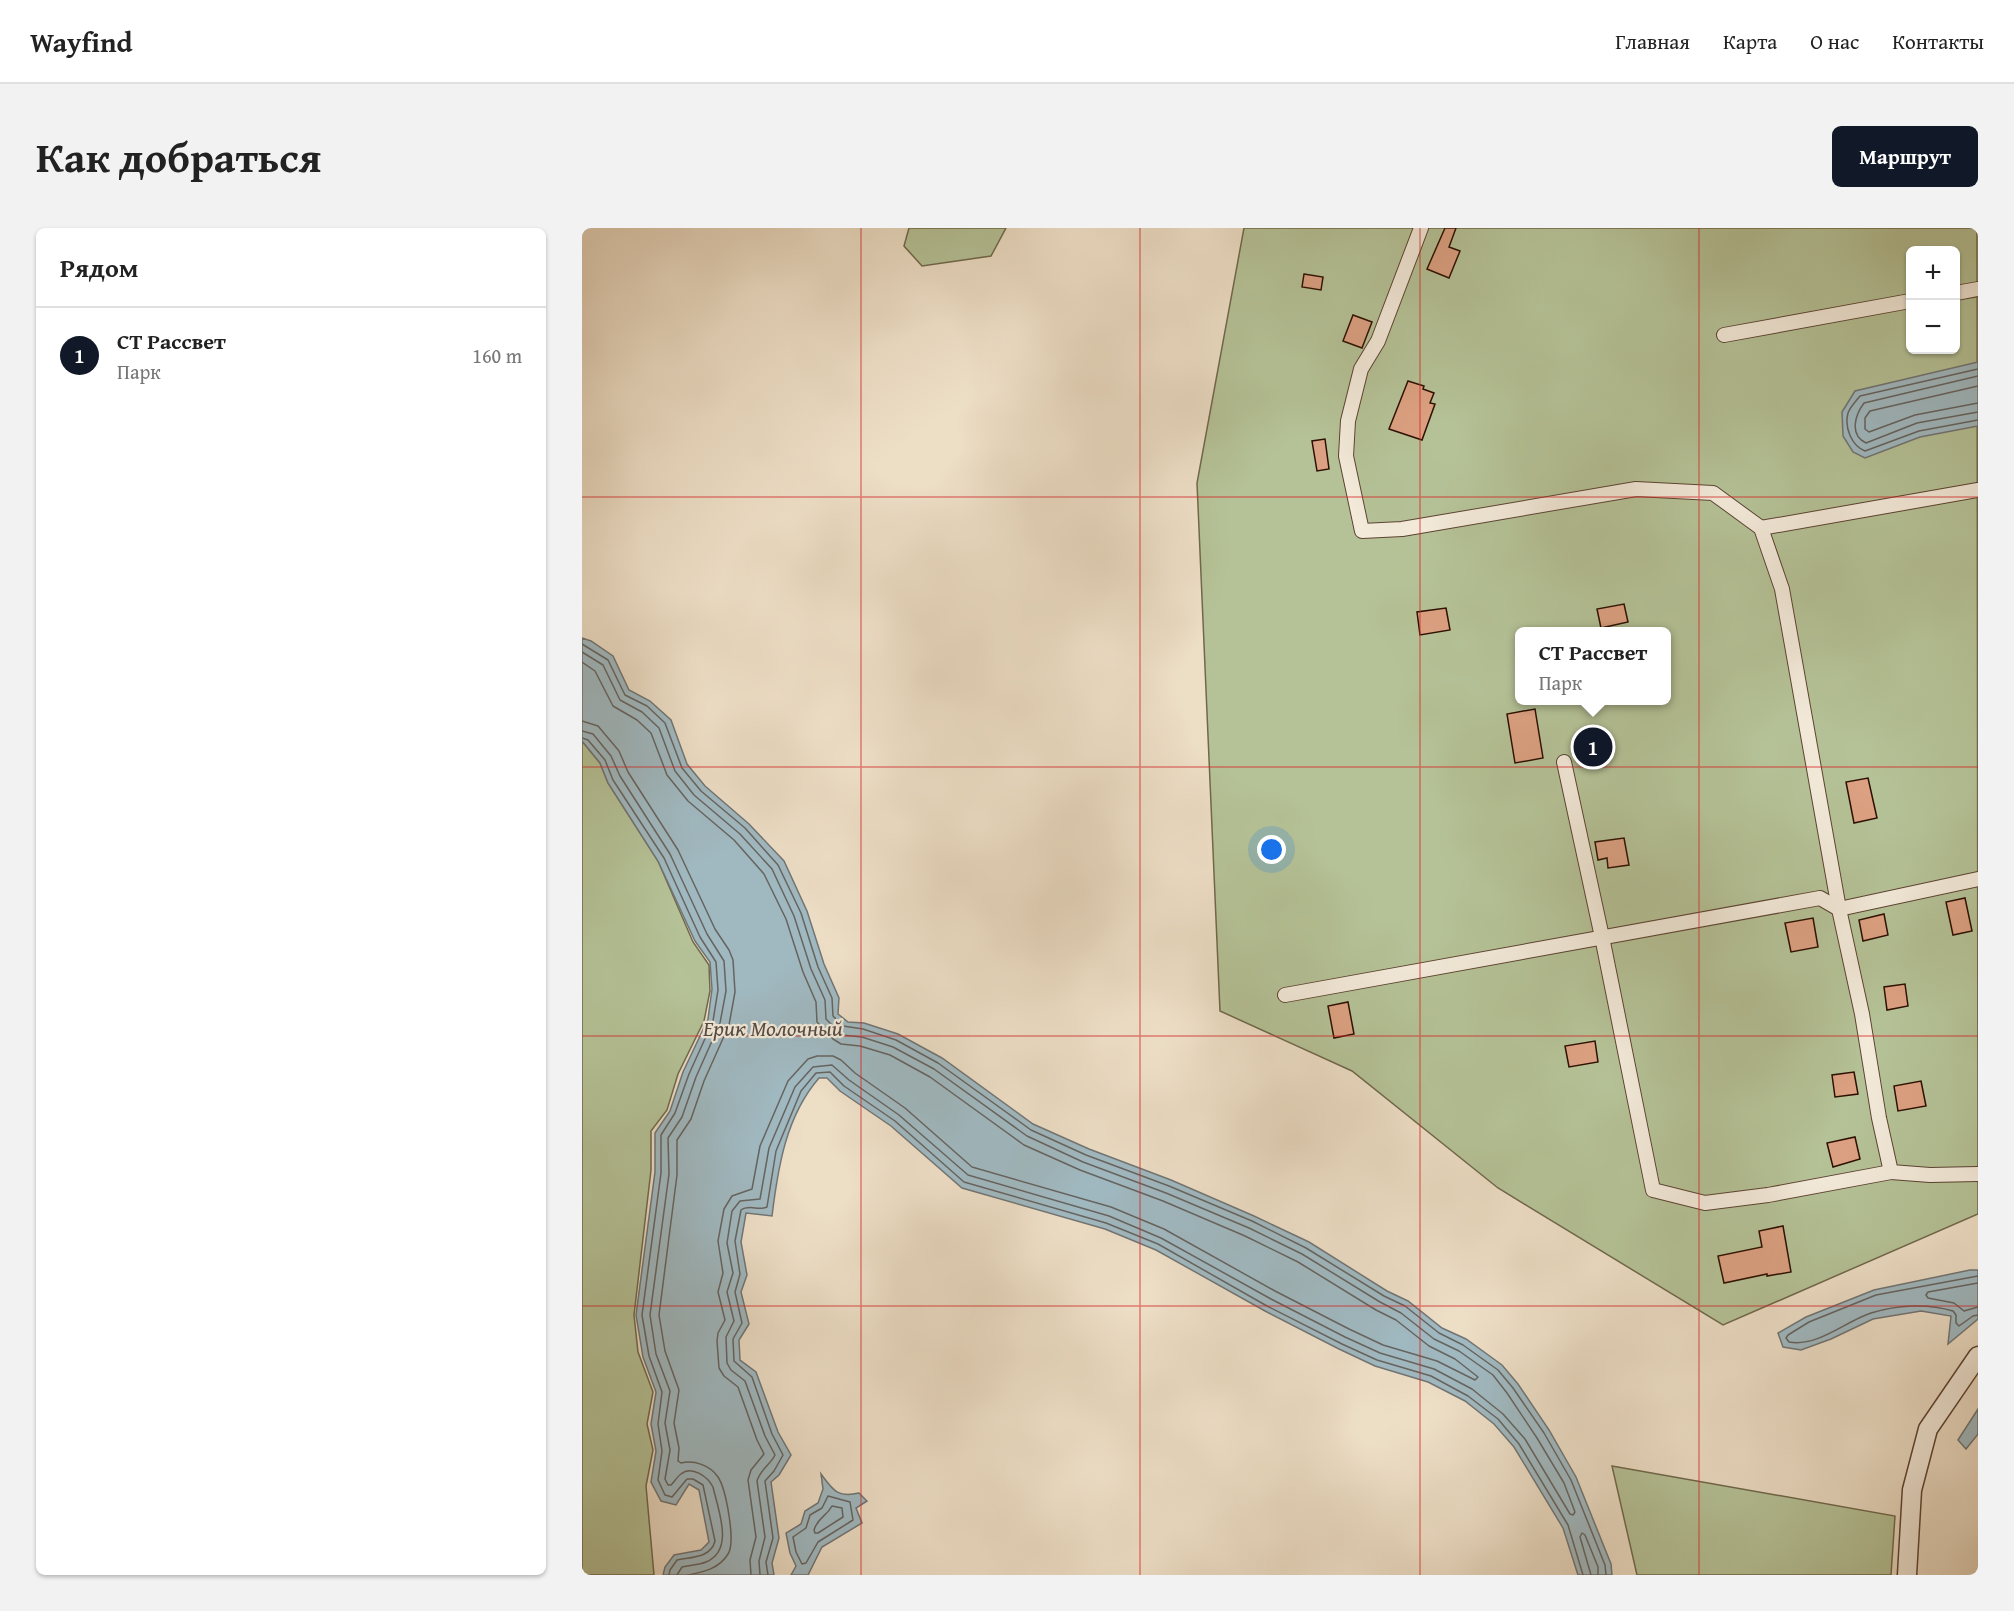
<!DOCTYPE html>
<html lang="ru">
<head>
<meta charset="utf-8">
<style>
	:root { --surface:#fff; --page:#f2f2f2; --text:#222; --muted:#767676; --line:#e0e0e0; --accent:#111827 }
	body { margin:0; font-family:"Gentium Book Plus",serif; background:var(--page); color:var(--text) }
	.controls { position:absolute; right:18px; top:18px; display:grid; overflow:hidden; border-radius:9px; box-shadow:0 2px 4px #0004 }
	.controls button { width:54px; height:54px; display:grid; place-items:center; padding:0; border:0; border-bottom:2px solid var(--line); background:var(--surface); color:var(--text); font:30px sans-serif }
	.you { position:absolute; left:690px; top:622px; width:21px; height:21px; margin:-15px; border:4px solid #fff; border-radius:50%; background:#1a73e8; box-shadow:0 0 0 9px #1a73e833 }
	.badge { display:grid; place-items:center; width:39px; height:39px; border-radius:50%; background:var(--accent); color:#fff; font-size:20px; font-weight:700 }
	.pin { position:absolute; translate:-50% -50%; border:3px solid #fff; box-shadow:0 2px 6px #0006 }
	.popup { position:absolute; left:933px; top:399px; width:156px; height:78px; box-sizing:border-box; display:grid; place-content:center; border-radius:9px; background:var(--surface); filter:drop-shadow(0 2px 4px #0005); font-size:20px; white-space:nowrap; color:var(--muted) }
	.popup b { font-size:22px; color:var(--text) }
	.popup::after { content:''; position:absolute; left:50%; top:100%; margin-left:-12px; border:12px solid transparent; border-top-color:var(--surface) }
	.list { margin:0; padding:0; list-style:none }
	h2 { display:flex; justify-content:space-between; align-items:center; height:78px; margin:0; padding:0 24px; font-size:26px }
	h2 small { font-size:20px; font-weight:400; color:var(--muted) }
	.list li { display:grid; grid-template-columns:39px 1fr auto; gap:18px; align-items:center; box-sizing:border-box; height:96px; padding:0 24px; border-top:2px solid var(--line) }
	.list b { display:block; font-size:22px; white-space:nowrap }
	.list p { margin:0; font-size:20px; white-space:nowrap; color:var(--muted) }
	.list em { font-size:20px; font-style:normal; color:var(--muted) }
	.map { position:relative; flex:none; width:1396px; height:1347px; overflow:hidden; border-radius:9px }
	header { display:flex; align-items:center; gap:36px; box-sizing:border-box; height:84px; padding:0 30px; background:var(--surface); border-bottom:2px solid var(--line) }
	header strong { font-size:28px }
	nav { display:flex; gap:33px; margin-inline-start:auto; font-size:21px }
	.intro { display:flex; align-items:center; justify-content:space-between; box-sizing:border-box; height:144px; padding:0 36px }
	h1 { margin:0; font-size:42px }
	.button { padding:15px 27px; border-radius:9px; background:var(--accent); color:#fff; font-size:21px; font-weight:700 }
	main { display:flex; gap:36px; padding:0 36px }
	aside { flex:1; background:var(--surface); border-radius:9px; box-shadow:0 2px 4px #0004 }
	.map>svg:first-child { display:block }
	.green { fill:#b5c297; stroke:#70684c; stroke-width:1.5; fill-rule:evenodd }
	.water { fill:#a0b9c1; stroke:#727574; stroke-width:1.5 }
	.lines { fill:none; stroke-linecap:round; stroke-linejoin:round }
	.shore { stroke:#666460; stroke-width:1.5 }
	.building { fill:#dca182; stroke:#2c0f00; stroke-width:1.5 }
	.minor-casing { stroke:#5c4332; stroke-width:16 }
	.tertiary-casing { stroke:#5c4332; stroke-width:21 }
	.minor { stroke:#f3eada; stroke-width:14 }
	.tertiary { stroke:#f3eada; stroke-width:18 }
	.grid { fill:none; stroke:#d62828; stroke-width:1.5; stroke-opacity:0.55 }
	.labels { text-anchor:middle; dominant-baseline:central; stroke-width:4.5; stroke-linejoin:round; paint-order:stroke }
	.water-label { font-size:22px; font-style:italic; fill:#554a44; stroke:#f3eada }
</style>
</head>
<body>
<header>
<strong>Wayfind</strong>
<nav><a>Главная</a><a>Карта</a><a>О нас</a><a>Контакты</a></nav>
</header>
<div class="intro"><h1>Как добраться</h1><a class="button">Маршрут</a></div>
<main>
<aside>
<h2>Рядом<small></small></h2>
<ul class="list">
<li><span class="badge">1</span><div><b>СТ Рассвет</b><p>Парк</p></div><em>160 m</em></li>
</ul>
</aside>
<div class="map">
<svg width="1396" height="1347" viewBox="0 0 1396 1347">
	<rect width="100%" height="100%" fill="#eddec6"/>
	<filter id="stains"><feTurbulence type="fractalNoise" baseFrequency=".00333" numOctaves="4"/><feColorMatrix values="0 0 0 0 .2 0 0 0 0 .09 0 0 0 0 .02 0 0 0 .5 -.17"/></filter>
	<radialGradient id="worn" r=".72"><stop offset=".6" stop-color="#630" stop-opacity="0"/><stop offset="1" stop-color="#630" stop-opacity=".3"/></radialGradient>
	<g class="green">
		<polygon points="327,0 424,0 409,28 340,38 322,18"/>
		<path d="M662,0H1395L1396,986L1141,1097L916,960L770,843L638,783L615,255ZM1328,22H1374V122H1328ZM938,404H1084V472H938Z"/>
		<polygon points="0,513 18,535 26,555 76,633 111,714 127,737 128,763 122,793 96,846 85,882 69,903 69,942 52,1087 56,1124 71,1164 65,1196 71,1222 64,1258 72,1347 0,1347"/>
		<polygon points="1030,1238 1313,1288 1309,1347 1055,1347"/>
	</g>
	<g class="water">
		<polygon points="1396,134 1396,198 1338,209 1283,230 1271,224 1261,208 1260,184 1273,163"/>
		<path d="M0,410L9,413L31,428L47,462L68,473L89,492L105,536L123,558L167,596L202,633L225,683L242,736L257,770L256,786L266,794L282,795L316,806L360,830L451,896L507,921L589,952L672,988L727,1014L805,1063L826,1073L860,1100L884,1111L920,1137L936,1156L967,1202L994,1249L1029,1336L1030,1347H996L981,1300L932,1219L912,1196L883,1173L846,1154L793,1138L757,1121L683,1083L574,1022L523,1001L380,960L309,898L258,863L245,850H237C204,888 196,939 190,988L164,985L159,1014L165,1047L159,1064L167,1096L157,1112L158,1132L174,1144L196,1204L209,1227L197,1247L189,1254L197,1310L190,1335L192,1347H81L83,1339L92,1327L119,1322L127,1314L117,1262L107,1256L94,1277L79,1273L69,1254L74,1223L69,1196L74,1164L61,1129L54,1087L73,944V905L88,883L101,844L126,791L130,761L128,734L113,713L76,633L26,555L18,535L0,513Z"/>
		<polygon points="1388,1042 1396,1042 1396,1091 1366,1116 1369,1088 1339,1083 1291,1091 1249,1111 1219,1122 1201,1119 1196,1105 1224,1089 1292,1062"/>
		<polygon points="1396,1181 1396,1206 1384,1221 1376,1212"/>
		<path d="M239,1246C251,1262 255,1270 277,1265L285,1273L274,1280L280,1295L240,1319L226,1347H209L214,1338L208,1325L204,1305L219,1296L223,1283L236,1275L241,1261Z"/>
	</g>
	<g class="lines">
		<g class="shore">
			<path d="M1396,141L1278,168C1274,173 1268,179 1266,185C1262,200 1270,218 1283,223L1337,203L1396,192"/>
			<path d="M1396,148L1282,175C1273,187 1267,207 1284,215L1335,195L1396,184"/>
			<polyline points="1396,158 1288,183 1283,190 1283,201 1287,204 1333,187 1396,175"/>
			<polyline points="0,416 26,432 43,467 65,478 83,495 100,540 119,563 163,600 196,637 219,685 236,739 250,770 251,788 261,798 281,801 314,812 356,835 449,902 504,927 587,958 670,993 724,1020 802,1068 823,1078 857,1105 881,1117 916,1142 931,1160 962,1205 989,1252 1023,1337 1024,1347"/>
			<path d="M0,424L21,437L38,472L60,484L77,500L93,543L112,567L158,606L190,641L212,688L229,741L243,772L244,791L260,807L280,809L311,819L352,841L445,908L501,934L584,965L667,1000L720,1026L798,1074L819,1085L852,1111L877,1123L911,1147L925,1165L955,1210L982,1255L993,1284L991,1287L988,1286L943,1211L921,1186L890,1161L852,1141L798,1125L763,1109L689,1071L579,1010L527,988L386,947L317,887L267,852L250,837L231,839L213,859L187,920L178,971L158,973L150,983L145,1015L151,1045L145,1064L152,1093L144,1109L145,1135L149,1142L163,1153L183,1208L193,1227C188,1237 178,1242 175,1253L183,1309L177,1333L178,1347"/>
			<polyline points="0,434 13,443 31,478 55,492 69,505 85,547 106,573 152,612 182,646 204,691 221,744 234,774 235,794 251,811 259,816 278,818 308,827 348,849 442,917 498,942 581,973 663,1008 716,1034 794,1082 814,1092 847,1118 873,1131 896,1149 893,1152 855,1133 801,1117 767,1101 693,1063 582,1001 529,979 390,939 323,880 273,845 259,832 251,828 235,828 226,831 206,853 178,918 170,961 150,968 142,981 136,1013 141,1045 136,1064 143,1092 136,1105 135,1113 137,1140 142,1148 156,1159 175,1212 182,1226 169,1242 166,1252 174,1309 168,1332 169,1347"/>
			<path d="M0,493L16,498L37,523L46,544L96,622L133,701L147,722L151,732L153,764L147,797L122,853L109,891L95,912V947L77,1087L83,1123L97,1162L92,1195L97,1220L96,1233L99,1235C112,1232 128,1237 136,1249C144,1261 154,1314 146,1326C137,1341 121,1344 106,1347"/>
			<path d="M0,503L11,506L29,528L38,548L88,626L125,706L142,733L144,763L138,795L114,849L100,889L86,910L87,946L68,1087L74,1126L88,1163L83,1195L88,1222L83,1251L86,1257H89C92,1254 95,1249 99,1246C110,1237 126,1249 131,1259C136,1282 153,1322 124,1334C117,1337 108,1337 100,1339L95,1347"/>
			<path d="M0,510L6,512L23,532L31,552L82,630L118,709L134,734L136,762L131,793L107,846L93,885L79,907V945L60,1087L67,1128L80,1164L76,1196L80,1223L76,1252L83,1267L90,1269L105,1251H111L121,1257L133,1313C129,1330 109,1329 95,1332L88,1342L87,1347"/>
			<path d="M1396,1048L1294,1067L1227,1094L1206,1107L1204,1110L1207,1114C1236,1119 1262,1094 1289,1085C1315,1077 1345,1075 1371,1083L1374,1087V1095L1377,1098L1391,1088L1396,1087"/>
			<polyline points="1396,1055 1346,1064 1344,1067 1346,1070 1372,1075 1382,1083 1396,1079"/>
			<polygon points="246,1268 268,1274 271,1292 236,1314 224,1335 220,1336 214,1324 211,1309 224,1300 228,1287 240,1280"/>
			<path d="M250,1278L260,1280L261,1289L236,1305H233L232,1302C236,1289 244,1289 250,1278Z"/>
			<path d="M186,1347L184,1334L191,1310L183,1253L192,1243L201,1227L190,1206L170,1149L152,1133L151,1111L160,1095L153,1064L158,1046L153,1013L159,982C167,976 177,983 185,979L194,923L219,863L234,845L248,844L262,858L313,893L382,954L524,995L576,1016L685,1078L760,1116L795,1132L849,1148L886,1168L916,1191L937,1216L986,1297L1001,1347"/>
			<polyline points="1009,1347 998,1309 1000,1305 1003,1307 1016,1339 1016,1347"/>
		</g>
	</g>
	<g class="building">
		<polygon points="863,0 874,0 867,19 878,23 867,50 845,41"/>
		<polygon points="722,46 741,49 739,62 720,59"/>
		<polygon points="771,87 790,94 780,120 761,113"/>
		<polygon points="826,153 842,158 841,161 852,165 848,175 853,176 840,212 807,201"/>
		<polygon points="743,211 747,241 735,243 730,213"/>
		<polygon points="1042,376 1046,394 1019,400 1015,381"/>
		<polygon points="864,380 868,402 838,407 835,384"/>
		<polygon points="953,481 961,530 933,535 925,486"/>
		<polygon points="1286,550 1295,590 1272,595 1264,554"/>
		<polygon points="1042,610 1047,637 1026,640 1025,630 1016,632 1013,614"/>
		<polygon points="1383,670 1390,703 1371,707 1364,674"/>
		<polygon points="1302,686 1306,707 1281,713 1277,692"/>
		<polygon points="1231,690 1236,719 1209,724 1203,695"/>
		<polygon points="1323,756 1326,778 1305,782 1302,759"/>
		<polygon points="766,774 772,806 752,810 746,778"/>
		<polygon points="1013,813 1016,834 987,839 983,818"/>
		<polygon points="1272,844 1276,866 1253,869 1250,847"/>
		<polygon points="1339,853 1344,878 1316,883 1312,858"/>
		<polygon points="1273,909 1278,931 1251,939 1245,915"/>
		<polygon points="1201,998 1209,1044 1185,1048 1185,1046 1142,1055 1136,1028 1180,1019 1177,1003"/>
	</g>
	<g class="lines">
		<g class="minor-casing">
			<g id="minor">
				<polyline points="839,0 796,113 779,141 766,193 764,228 780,303 820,301 1054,261 1131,265 1179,300 1200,361 1257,681 1280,786 1297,890 1309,944 1348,947 1396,946"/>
				<polyline points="1374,65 1396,61"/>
				<polyline points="1142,107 1328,73"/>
				<polyline points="1179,300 1396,262"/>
				<polyline points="982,534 1020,709 1071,962 1123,975 1186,967 1309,944"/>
				<polyline points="703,767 1238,670 1257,681 1396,651"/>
			</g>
		</g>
		<g class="tertiary-casing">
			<polyline id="tertiary" points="1325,1347 1330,1262 1346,1201 1396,1128"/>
		</g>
		<use href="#minor" class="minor"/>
		<use href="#tertiary" class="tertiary"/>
	</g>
	<path class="grid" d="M279,0V1347M558,0V1347M838,0V1347M1117,0V1347M0,269H1396M0,539H1396M0,808H1396M0,1078H1396"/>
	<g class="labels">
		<g class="water-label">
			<text x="191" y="800">Ерик Молочный</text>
		</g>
	</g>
	<rect width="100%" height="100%" filter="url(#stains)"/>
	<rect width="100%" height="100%" fill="url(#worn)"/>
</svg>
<div class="controls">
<button>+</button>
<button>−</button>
</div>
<div class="you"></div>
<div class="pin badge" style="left:1011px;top:519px">1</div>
<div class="popup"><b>СТ Рассвет</b>Парк</div>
</div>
</main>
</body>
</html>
